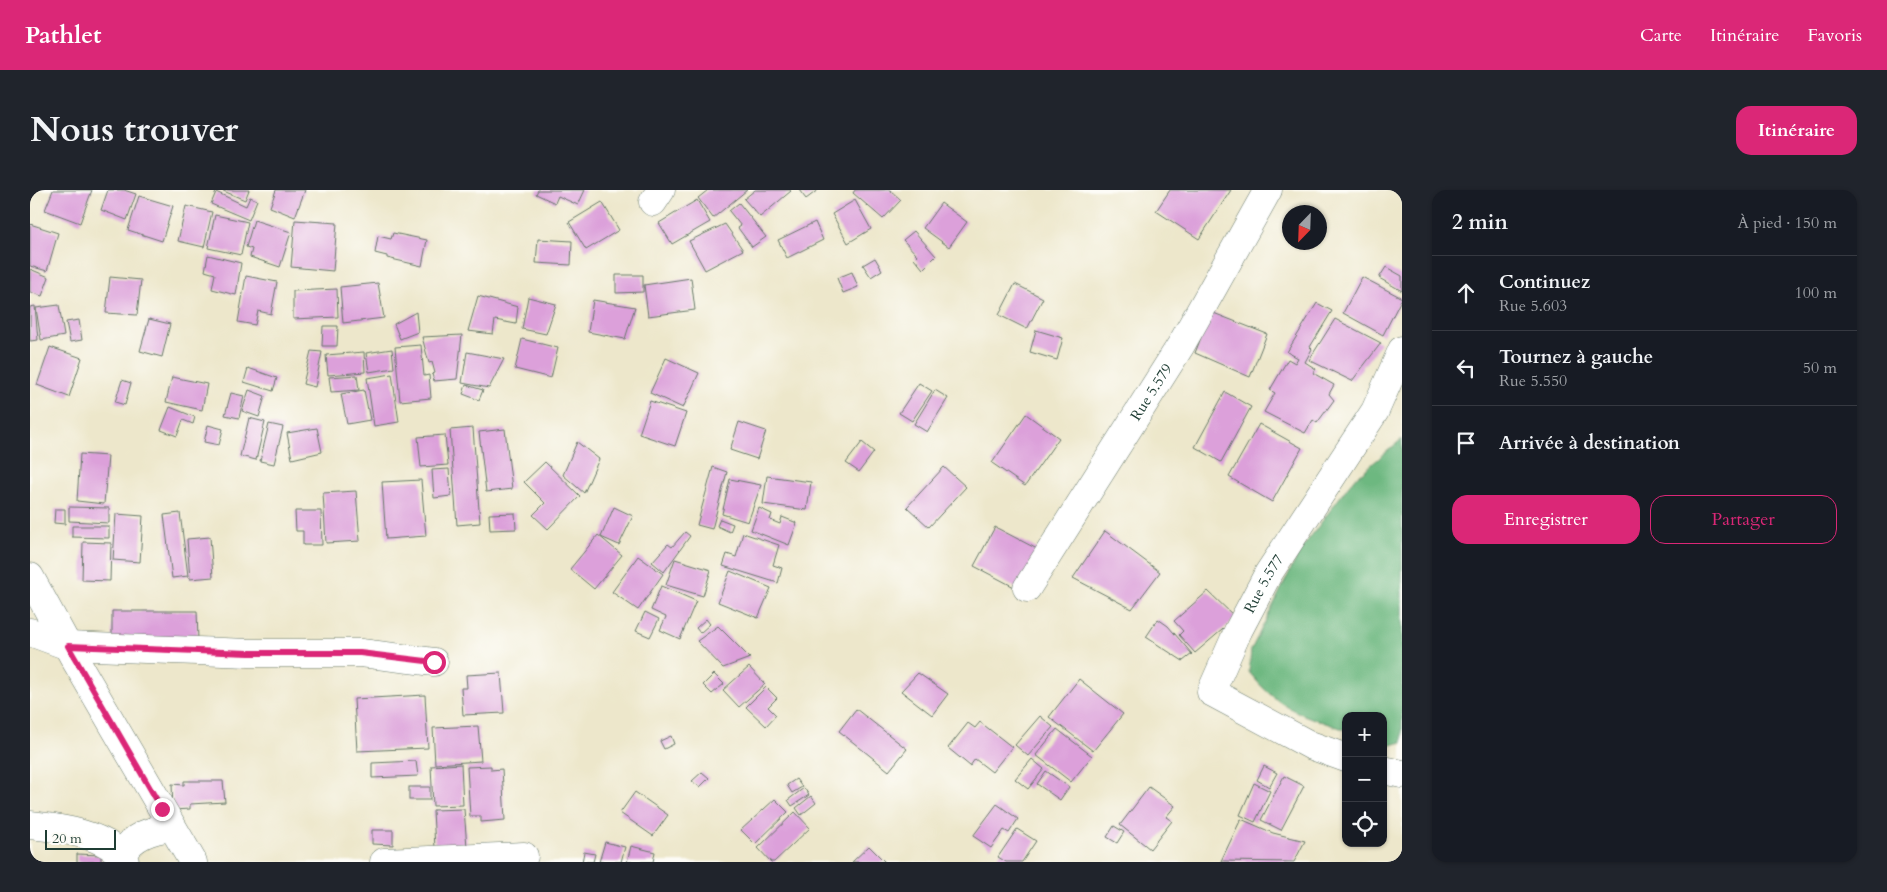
<!DOCTYPE html>
<html lang="fr">
<head>
<meta charset="utf-8">
<style>
	:root { --surface:#171b24; --page:#20242c; --text:#f1f3f6; --muted:#9ea1a6; --line:#363941; --accent:#db2777 }
	body { margin:0; font-family:Cardo,serif; background:var(--page); color:var(--text) }
	.controls { position:absolute; right:15px; bottom:15px; display:grid; overflow:hidden; border-radius:10px; box-shadow:0 1px 4px #0004 }
	.controls button { width:45px; height:45px; display:grid; place-items:center; padding:0; border:0; border-bottom:1px solid var(--line); background:var(--surface); color:var(--text); font:25px sans-serif }
	.compass { position:absolute; left:1252px; top:15px; width:45px; height:45px; border-radius:50%; background:var(--surface); box-shadow:0 1px 4px #0004; rotate:203deg }
	.scale { position:absolute; left:15px; bottom:12px; width:71px; box-sizing:border-box; padding-left:5px; border:2px solid #1f3d34; border-top:0; font-size:14px; line-height:18px; white-space:nowrap; color:#1f3d34; -webkit-text-stroke:4px #fdfcf7; paint-order:stroke }
	.stop { position:absolute; width:15px; height:15px; margin:-11px; border:4px solid #db2777; border-radius:50%; background:#fff }
	.stop.end { background:#db2777; border-color:#fff; box-shadow:0 1px 5px #0008 }
	.list { margin:0; padding:0; list-style:none }
	h2 { display:flex; justify-content:space-between; align-items:center; height:65px; margin:0; padding:0 20px; font-size:21px }
	h2 small { font-size:16px; font-weight:400; color:var(--muted) }
	.list li { display:grid; grid-template-columns:32px 1fr auto; gap:15px; align-items:center; box-sizing:border-box; height:75px; padding:0 20px; border-top:1px solid var(--line) }
	.list b { display:block; font-size:19px; white-space:nowrap }
	.list p { margin:0; font-size:16px; white-space:nowrap; color:var(--muted) }
	.list em { font-size:16px; font-style:normal; color:var(--muted) }
	.actions { display:flex; gap:10px; padding:15px 20px }
	.actions a { flex:1; padding:11px 0; border:1px solid var(--accent); border-radius:15px; text-align:center; font-size:18px; color:var(--accent) }
	.actions .main { background:var(--accent); color:#fff }
	.icon { flex:none; width:28px; height:28px; fill:none; stroke:currentColor; stroke-width:2; stroke-linecap:round; stroke-linejoin:round }
	.map { position:relative; flex:none; width:1372px; height:672px; overflow:hidden; border-radius:15px }
	header { display:flex; align-items:center; gap:30px; box-sizing:border-box; height:70px; padding:0 25px; background:var(--accent); color:#fff }
	header strong { font-size:24px }
	nav { display:flex; gap:28px; margin-inline-start:auto; font-size:18px }
	.intro { display:flex; align-items:center; justify-content:space-between; box-sizing:border-box; height:120px; padding:0 30px }
	h1 { margin:0; font-size:35px }
	.button { padding:12px 22px; border-radius:15px; background:var(--accent); color:#fff; font-size:18px; font-weight:700 }
	main { display:flex; gap:30px; padding:0 30px }
	aside { flex:1; background:var(--surface); border-radius:15px; box-shadow:0 1px 4px #0004 }
	.map>svg:first-child { display:block }
	.forest { fill:#6db880; stroke:#467a5a }
	.building { fill:#dca0da }
	.lines { fill:none; stroke-linecap:round; stroke-linejoin:round }
	.minor-casing { stroke:#677869; stroke-width:29 }
	.minor { stroke:#fff; stroke-width:28 }
	.route { stroke:#db2777; stroke-width:6 }
	.labels { text-anchor:middle; dominant-baseline:central; stroke-width:4.5; stroke-linejoin:round; paint-order:stroke }
	.street-label { font-size:15px; fill:#1f3d34; stroke:#fdfcf7 }
</style>
</head>
<body>
<header>
<strong>Pathlet</strong>
<nav><a>Carte</a><a>Itinéraire</a><a>Favoris</a></nav>
</header>
<div class="intro"><h1>Nous trouver</h1><a class="button">Itinéraire</a></div>
<main>
<div class="map">
<svg width="1372" height="672" viewBox="0 0 1372 672">
	<rect width="100%" height="100%" fill="#fdfcf7"/>
	<filter id="ink" filterUnits="userSpaceOnUse"><feTurbulence type="fractalNoise" baseFrequency=".02" numOctaves="2"/><feDisplacementMap in="SourceGraphic" scale="10" xChannelSelector="R" yChannelSelector="G"/><feConvolveMatrix kernelMatrix="1 2 1 2 8 2 1 2 1" color-interpolation-filters="sRGB"/></filter>
	<filter id="wash" filterUnits="userSpaceOnUse"><feTurbulence type="fractalNoise" baseFrequency=".0096" numOctaves="4" result="noise"/><feDisplacementMap in="SourceGraphic" scale="20" xChannelSelector="R" yChannelSelector="G"/><feGaussianBlur stdDeviation="1.12" result="paint"/><feColorMatrix in="noise" values="0 0 0 0 0 0 0 0 0 0 0 0 0 0 0 0 0 1.4 0 .05"/><feComposite in="paint" operator="in"/></filter>
	<g filter="url(#wash)">
		<rect width="100%" height="100%" fill="#ede7cb"/>
		<path class="forest" d="M1372,249V552L1358,556L1353,554V526H1316V540C1270,524 1251,521 1219,482L1221,460L1270,361L1322,291Z"/>
		<g id="blocks">
			<g class="building">
				<polygon points="23,0 62,0 50,33 15,20"/>
				<polygon points="78,0 94,0 106,4 97,30 71,20"/>
				<polygon points="191,0 219,0 215,10"/>
				<polygon points="246,0 275,0 265,27 240,17"/>
				<polygon points="508,0 555,0 548,15 528,6 525,13 506,4"/>
				<polygon points="678,0 717,0 683,28 668,8"/>
				<polygon points="725,0 760,0 761,1 730,27 714,9"/>
				<polygon points="769,0 788,0 776,9"/>
				<polygon points="825,0 860,0 871,10 853,29 823,3"/>
				<polygon points="1140,0 1201,0 1169,49 1126,21"/>
				<polygon points="186,2 216,16 220,7 227,10 219,30 181,14"/>
				<polygon points="109,6 143,16 132,51 98,40"/>
				<polygon points="667,10 680,32 642,54 629,33"/>
				<polygon points="825,10 841,39 818,53 802,24"/>
				<polygon points="572,12 589,40 556,60 539,32"/>
				<polygon points="709,13 736,47 722,57 708,38 711,36 699,21"/>
				<polygon points="911,13 937,32 919,57 893,38"/>
				<polygon points="156,16 182,22 174,57 148,51"/>
				<polygon points="185,25 218,32 211,65 178,58"/>
				<polygon points="224,30 261,42 250,77 220,67 222,59 216,57"/>
				<polygon points="265,30 307,33 303,81 261,77"/>
				<polygon points="785,32 793,50 757,68 748,50"/>
				<polygon points="0,34 28,43 17,81 0,76"/>
				<polygon points="695,34 713,60 675,80 659,51"/>
				<polygon points="884,41 906,66 893,79 884,68 887,65 873,50"/>
				<polygon points="363,43 397,50 392,76 357,68 357,66 345,63 348,46 361,49"/>
				<polygon points="508,49 542,51 541,75 506,73"/>
				<polygon points="178,65 211,73 206,105 182,99 185,84 175,81"/>
				<polygon points="845,68 852,80 841,87 833,75"/>
				<polygon points="1356,77 1372,86 1372,101 1349,88"/>
				<polygon points="0,79 19,87 12,106 0,102"/>
				<polygon points="822,82 828,97 813,103 807,88"/>
				<polygon points="586,85 613,85 613,102 586,103"/>
				<polygon points="216,86 247,92 241,124 228,121 225,135 208,132"/>
				<polygon points="80,87 111,90 107,125 76,123"/>
				<polygon points="1332,87 1372,108 1353,145 1313,123"/>
				<polygon points="661,88 665,120 618,126 614,95"/>
				<polygon points="348,93 354,128 313,133 310,97"/>
				<polygon points="985,94 1013,108 997,139 969,125"/>
				<polygon points="307,99 308,127 263,129 263,101"/>
				<polygon points="448,106 488,117 486,134 465,130 463,144 438,141"/>
				<polygon points="498,107 526,114 516,144 492,139"/>
				<polygon points="563,110 605,117 595,149 558,142"/>
				<polygon points="1287,113 1302,121 1280,157 1282,159 1275,172 1286,179 1283,183 1304,195 1299,204 1304,210 1287,233 1283,230 1275,243 1234,222 1245,203 1240,200 1258,169 1265,173 1268,168 1257,162"/>
				<polygon points="29,115 34,146 11,150 6,118"/>
				<polygon points="5,116 8,150 0,151 0,117"/>
				<polygon points="386,122 388,142 370,149 364,134"/>
				<polygon points="1181,122 1237,144 1220,187 1165,163"/>
				<polygon points="119,129 140,134 132,167 110,161"/>
				<polygon points="1305,129 1351,153 1322,191 1279,170"/>
				<polygon points="49,130 52,150 40,152 36,132"/>
				<polygon points="293,136 308,136 307,156 292,156"/>
				<polygon points="1006,140 1033,148 1027,170 1000,162"/>
				<polygon points="432,145 427,189 404,191 402,184 405,183 402,172 399,173 392,147"/>
				<polygon points="492,149 528,158 521,188 485,179"/>
				<polygon points="391,155 394,186 399,185 401,208 370,211 365,157"/>
				<polygon points="20,157 52,168 39,207 7,195"/>
				<polygon points="362,159 364,178 339,182 336,163"/>
				<polygon points="281,161 292,162 285,197 273,194"/>
				<polygon points="334,162 335,182 298,185 296,165"/>
				<polygon points="437,162 474,169 459,198 432,193"/>
				<polygon points="636,168 669,183 653,218 620,203"/>
				<polygon points="218,178 247,188 243,201 214,192"/>
				<polygon points="362,184 369,232 344,236 337,188"/>
				<polygon points="327,185 329,200 301,202 299,187"/>
				<polygon points="142,187 177,194 172,220 136,212"/>
				<polygon points="92,190 101,193 95,215 85,212"/>
				<polygon points="889,193 902,201 882,231 869,223"/>
				<polygon points="436,195 453,200 449,210 433,204"/>
				<polygon points="219,200 235,206 229,227 212,221"/>
				<polygon points="334,200 340,230 317,234 311,204"/>
				<polygon points="905,200 918,208 897,242 884,234"/>
				<polygon points="1195,202 1221,217 1191,272 1165,257"/>
				<polygon points="201,203 214,206 209,228 195,225"/>
				<polygon points="620,211 656,223 645,256 609,244"/>
				<polygon points="140,217 165,227 163,234 153,230 147,246 131,240"/>
				<polygon points="996,224 1029,248 995,296 962,273"/>
				<polygon points="219,228 235,232 226,270 210,266"/>
				<polygon points="709,232 736,241 727,269 700,260"/>
				<polygon points="239,234 253,237 244,274 230,271"/>
				<polygon points="1229,234 1272,258 1242,312 1199,287"/>
				<polygon points="178,235 193,239 189,255 174,252"/>
				<polygon points="287,238 292,262 262,269 257,243"/>
				<polygon points="443,238 450,333 427,335 420,240"/>
				<polygon points="475,239 482,299 456,302 449,242"/>
				<polygon points="415,245 418,275 391,277 388,247"/>
				<polygon points="547,252 569,269 554,303 533,285"/>
				<polygon points="832,252 844,262 829,282 816,273"/>
				<polygon points="50,264 78,266 74,314 47,311"/>
				<polygon points="515,272 550,306 518,339 503,325 515,313 494,292"/>
				<polygon points="683,277 697,282 682,339 667,335"/>
				<polygon points="914,277 936,297 899,337 877,317"/>
				<polygon points="419,279 421,306 404,308 402,280"/>
				<polygon points="737,286 781,292 777,320 733,314"/>
				<polygon points="700,289 731,295 718,332 692,324"/>
				<polygon points="391,290 396,346 356,349 352,292"/>
				<polygon points="326,301 330,351 296,353 293,303"/>
				<polygon points="39,317 79,318 79,333 39,331"/>
				<polygon points="584,317 603,326 589,355 571,347"/>
				<polygon points="729,318 742,324 740,330 750,334 752,327 767,333 759,355 721,340"/>
				<polygon points="25,319 35,319 35,334 24,333"/>
				<polygon points="265,321 291,321 292,355 273,355 273,341 266,341"/>
				<polygon points="150,323 158,386 142,388 134,325"/>
				<polygon points="485,323 486,339 460,340 459,324"/>
				<polygon points="86,324 113,326 110,372 83,370"/>
				<polygon points="690,329 703,334 700,342 687,336"/>
				<polygon points="42,336 79,336 79,348 42,347"/>
				<polygon points="965,337 1009,360 988,399 944,376"/>
				<polygon points="1075,341 1130,382 1102,419 1043,388"/>
				<polygon points="655,342 660,346 634,382 622,372 638,354 642,357"/>
				<polygon points="713,343 749,355 743,375 752,378 748,393 693,376 697,364 706,367"/>
				<polygon points="568,345 592,365 564,399 540,379"/>
				<polygon points="180,347 183,387 160,389 157,349"/>
				<polygon points="53,352 81,353 80,391 52,390"/>
				<polygon points="608,366 633,384 608,420 582,402"/>
				<polygon points="645,369 681,380 673,406 636,395"/>
				<polygon points="700,381 741,398 728,428 688,412"/>
				<polygon points="631,396 666,411 650,449 630,440 636,427 621,420"/>
				<polygon points="1178,401 1206,428 1165,463 1149,445 1153,441 1144,431"/>
				<polygon points="82,421 167,421 168,450 82,450"/>
				<polygon points="615,422 629,429 620,447 606,441"/>
				<polygon points="676,429 680,434 670,443 666,438"/>
				<polygon points="1128,429 1138,436 1162,464 1153,471 1116,447"/>
				<polygon points="688,436 720,468 693,478 667,451"/>
				<polygon points="719,477 735,494 709,517 693,500"/>
				<polygon points="471,483 474,523 433,525 431,498 437,498 436,485"/>
				<polygon points="888,483 918,504 902,525 871,501"/>
				<polygon points="684,484 694,494 682,504 673,495"/>
				<polygon points="1049,489 1093,524 1063,561 1019,527"/>
				<polygon points="736,497 747,508 738,517 746,525 736,536 716,517"/>
				<polygon points="395,505 398,558 327,561 324,509"/>
				<polygon points="826,519 877,559 859,581 809,541"/>
				<polygon points="1010,526 1023,537 998,566 985,555"/>
				<polygon points="950,532 982,557 962,582 945,569 940,576 918,558 938,533 945,538"/>
				<polygon points="448,536 451,571 405,574 403,538"/>
				<polygon points="1027,539 1062,566 1041,592 1006,565"/>
				<polygon points="641,546 644,554 634,559 630,551"/>
				<polygon points="1002,569 1014,579 998,599 985,589"/>
				<polygon points="386,571 388,586 342,588 342,573"/>
				<polygon points="431,574 433,615 403,616 401,576"/>
				<polygon points="461,576 461,580 472,579 475,630 451,632 451,626 440,626 437,577"/>
				<polygon points="1234,576 1247,583 1239,597 1227,590"/>
				<polygon points="1016,581 1039,597 1030,610 1007,594"/>
				<polygon points="672,582 679,588 670,597 662,591"/>
				<polygon points="1254,586 1274,596 1251,640 1231,630"/>
				<polygon points="766,589 772,597 762,603 757,595"/>
				<polygon points="154,591 193,591 195,612 160,614 160,619 143,620 142,594 154,595"/>
				<polygon points="1224,593 1240,601 1225,632 1210,625"/>
				<rect x="379" y="597" width="21" height="13"/>
				<polygon points="1119,597 1145,616 1136,627 1142,631 1120,659 1090,635"/>
				<polygon points="774,598 779,605 762,616 758,610"/>
				<polygon points="605,602 638,625 623,646 590,623"/>
				<polygon points="781,606 786,613 771,625 766,618"/>
				<polygon points="745,609 758,622 725,654 711,640"/>
				<polygon points="967,614 988,629 979,643 974,640 961,658 943,646"/>
				<polygon points="434,619 437,657 405,659 403,620"/>
				<polygon points="765,622 780,638 744,672 741,672 728,658"/>
				<polygon points="1211,629 1243,643 1275,651 1264,672 1191,671"/>
				<polygon points="1084,636 1094,642 1087,653 1077,647"/>
				<polygon points="987,639 1006,651 992,672 976,672 968,667"/>
				<polygon points="342,640 363,640 363,655 342,654"/>
				<polygon points="575,652 595,657 591,672 569,672"/>
				<polygon points="601,656 625,662 623,672 597,672"/>
				<polygon points="839,656 855,672 822,672"/>
				<polygon points="554,662 565,664 563,672 552,672"/>
				<polygon points="47,664 71,665 71,672 47,672"/>
			</g>
		</g>
	</g>
	<g filter="url(#ink)">
		<use href="#blocks" fill-opacity="0" stroke="#677869" stroke-width="1"/>
		<g class="lines">
			<g class="minor-casing">
				<g id="minor">
					<polyline points="623,12 631,0"/>
					<polyline points="0,387 47,473 163,672"/>
					<path id="s1" d="M997,398L1151,155L1238,0"/>
					<polyline points="0,442 38,456 219,463 331,463 404,472"/>
					<path id="s2" d="M1316,568L1280,555L1181,502L1208,441L1238,384L1345,221L1372,160"/>
					<polyline points="1353,580 1372,584"/>
					<path d="M0,635C28,638 81,644 95,672"/>
					<path d="M92,665C102,645 122,640 142,637"/>
					<polyline points="354,672 494,666"/>
				</g>
			</g>
			<use href="#minor" class="minor"/>
		</g>
	</g>
	<g class="lines" filter="url(#ink)">
		<polyline class="route" points="132,619 38,456 219,463 330,463 404,472"/>
	</g>
	<g class="labels">
		<g class="street-label">
			<text stroke="none"><textPath href="#s1" startOffset="232">Rue 5.579</textPath></text>
			<text stroke="none"><textPath href="#s2" startOffset="271">Rue 5.577</textPath></text>
		</g>
	</g>
</svg>
<div class="controls">
<button>+</button>
<button>−</button>
<button><svg class="icon" aria-label="locate" viewBox="0 0 24 24"><circle cx="12" cy="12" r="6"/><path d="M12 2v4M12 18v4M2 12h4M18 12h4"/></svg></button>
</div>
<svg class="compass" viewBox="-18 -18 36 36"><path d="M0-13l5 13h-10z" fill="#e53935"/><path d="M0 13l5-13h-10z" fill="#9ea1a6"/></svg>
<div class="scale">20 m</div>
<div class="stop" style="left:404px;top:472px"></div>
<div class="stop end" style="left:132px;top:619px"></div>
</div>
<aside>
<h2>2 min<small>À pied · 150 m</small></h2>
<ul class="list">
<li><svg class="icon" aria-label="ahead" viewBox="0 0 24 24"><path d="M12 20V5M6 11l6-6 6 6"/></svg><div><b>Continuez</b><p>Rue 5.603</p></div><em>100 m</em></li>
<li><svg class="icon" aria-label="left" viewBox="0 0 24 24"><path d="M17 20v-9H6M10 6l-5 5 5 5"/></svg><div><b>Tournez à gauche</b><p>Rue 5.550</p></div><em>50 m</em></li>
<li><svg class="icon" aria-label="arrive" viewBox="0 0 24 24"><path d="M6 21V4h12l-3 4 3 4H6"/></svg><div><b>Arrivée à destination</b></div></li>
</ul>
<div class="actions"><a class="main">Enregistrer</a><a>Partager</a></div>
</aside>
</main>
</body>
</html>
